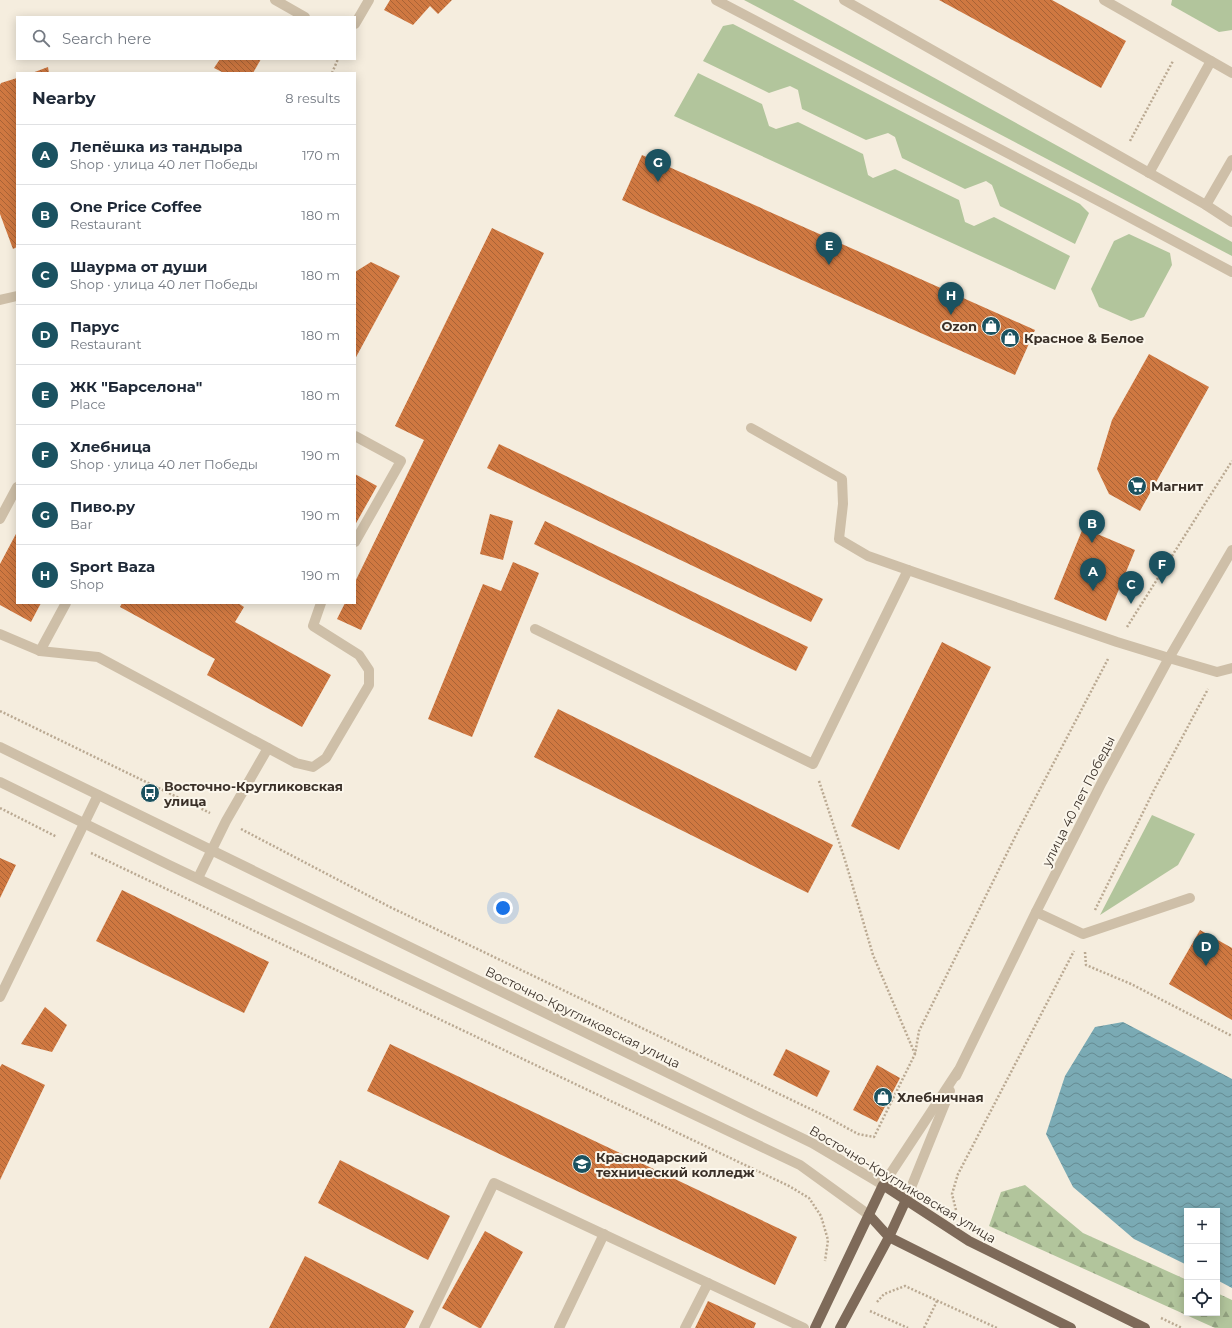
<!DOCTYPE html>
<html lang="en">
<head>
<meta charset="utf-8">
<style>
	:root { --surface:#fff; --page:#f6f6f7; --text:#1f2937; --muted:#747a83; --line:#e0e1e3; --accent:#1b5260 }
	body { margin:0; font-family:Montserrat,sans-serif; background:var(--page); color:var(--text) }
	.controls { position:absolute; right:12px; bottom:12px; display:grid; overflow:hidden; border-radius:0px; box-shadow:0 2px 10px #0003 }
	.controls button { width:36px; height:36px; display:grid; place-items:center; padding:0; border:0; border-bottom:1px solid var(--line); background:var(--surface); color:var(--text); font:20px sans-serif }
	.you { position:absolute; left:503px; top:908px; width:14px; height:14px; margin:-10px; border:3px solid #fff; border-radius:50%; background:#1a73e8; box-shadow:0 0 0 6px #1a73e833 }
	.badge { display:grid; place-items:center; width:26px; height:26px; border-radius:50%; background:var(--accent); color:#fff; font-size:13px; font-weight:700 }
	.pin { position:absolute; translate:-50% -33px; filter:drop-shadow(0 1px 2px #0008) }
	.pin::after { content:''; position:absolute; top:21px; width:14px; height:12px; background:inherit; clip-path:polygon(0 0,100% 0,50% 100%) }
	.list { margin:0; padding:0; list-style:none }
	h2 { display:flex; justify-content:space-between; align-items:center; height:52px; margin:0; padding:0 16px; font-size:17px }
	h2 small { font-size:13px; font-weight:400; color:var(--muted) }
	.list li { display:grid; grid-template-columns:26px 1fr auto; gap:12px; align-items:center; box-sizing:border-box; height:60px; padding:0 16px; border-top:1px solid var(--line) }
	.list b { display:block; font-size:15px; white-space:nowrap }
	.list p { margin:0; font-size:13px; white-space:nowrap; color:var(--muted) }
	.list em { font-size:13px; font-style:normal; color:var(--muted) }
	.icon { flex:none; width:22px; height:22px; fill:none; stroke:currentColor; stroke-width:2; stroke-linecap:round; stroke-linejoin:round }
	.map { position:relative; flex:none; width:1232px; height:1328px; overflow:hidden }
	.search { position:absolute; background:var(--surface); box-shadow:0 2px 10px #0003; left:16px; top:16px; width:340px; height:44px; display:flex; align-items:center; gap:10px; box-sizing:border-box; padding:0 14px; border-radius:0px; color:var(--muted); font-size:15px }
	.panel { position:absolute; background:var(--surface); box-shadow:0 2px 10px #0003; left:16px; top:72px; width:340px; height:532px; border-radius:0px }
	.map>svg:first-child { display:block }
	.green { fill:#b2c59c }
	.forest { fill:url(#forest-firs) }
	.water { fill:url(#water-waves) }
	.building { fill:url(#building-back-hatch) }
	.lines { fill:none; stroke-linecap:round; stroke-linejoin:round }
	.path { stroke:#baa992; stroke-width:2.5; stroke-dasharray:2 2; stroke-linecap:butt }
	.minor { stroke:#cebfa8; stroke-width:10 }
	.major { stroke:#7e6a59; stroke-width:10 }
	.labels { text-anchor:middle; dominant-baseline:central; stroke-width:4; stroke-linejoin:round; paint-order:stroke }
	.poi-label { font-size:13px; font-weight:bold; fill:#3b3129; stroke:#fbf6eb; text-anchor:start }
	.street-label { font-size:13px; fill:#3b3129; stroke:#fbf6eb }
</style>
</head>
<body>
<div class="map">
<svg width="1232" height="1328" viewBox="0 0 1232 1328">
	<defs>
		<pattern id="forest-firs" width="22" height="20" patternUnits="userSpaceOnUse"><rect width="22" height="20" fill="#b2c59c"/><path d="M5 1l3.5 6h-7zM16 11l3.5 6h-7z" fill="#92a17f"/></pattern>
		<pattern id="water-waves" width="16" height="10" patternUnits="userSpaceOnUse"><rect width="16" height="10" fill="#7aaab4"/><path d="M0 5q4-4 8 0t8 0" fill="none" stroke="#658b92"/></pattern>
		<pattern id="building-back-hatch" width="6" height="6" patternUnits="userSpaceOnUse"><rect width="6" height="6" fill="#cf7841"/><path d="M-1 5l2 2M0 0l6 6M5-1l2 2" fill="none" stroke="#a96336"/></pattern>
	</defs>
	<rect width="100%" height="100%" fill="#f5edde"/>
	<g class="green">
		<polygon points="744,0 793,0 1232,242 1232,256"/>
		<polygon points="1172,0 1232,0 1232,30 1219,32 1171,5"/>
		<polygon points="733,24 1080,204 1089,213 1075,244 1000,206 992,185 986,181 965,189 902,158 895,137 888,133 866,140 802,109 798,90 790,86 769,93 703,61 723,26"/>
		<polygon points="698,73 762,104 769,126 776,129 798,122 863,154 868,175 873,178 895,169 959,200 965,222 974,226 994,217 1070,256 1055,290 674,116"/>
		<polygon points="1129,234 1170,253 1172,265 1144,317 1131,321 1099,307 1091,289 1114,241"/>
		<polygon points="1152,815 1195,834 1178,865 1100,915"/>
	</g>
	<polygon class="forest" points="1025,1185 1083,1233 1187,1280 1187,1313 1217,1313 1217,1293 1232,1300 1232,1328 1215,1328 989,1226 1001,1192"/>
	<polygon class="water" points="1123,1022 1232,1079 1232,1288 1217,1280 1217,1211 1187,1211 1187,1265 1134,1239 1073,1187 1046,1134 1065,1076 1095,1027"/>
	<g class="building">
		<polygon points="390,0 452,0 438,14 430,6 413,25 384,10"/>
		<polygon points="939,0 1052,0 1126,41 1101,88"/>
		<polygon points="220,59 261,59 253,73 224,73 214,68"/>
		<polygon points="48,67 49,73 32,73"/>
		<polygon points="17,78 17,247 13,249 0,214 0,85 1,83"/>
		<polygon points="642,155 1035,330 1015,375 622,200"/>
		<polygon points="492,228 544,253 361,630 337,619 345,603 355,603 355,582 424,440 395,426"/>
		<polygon points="371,262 400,276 355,359 355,272"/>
		<polygon points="1149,354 1209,387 1140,511 1109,494 1097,469 1112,420"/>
		<polygon points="499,444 823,599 811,622 487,468"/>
		<polygon points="355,474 377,486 355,525"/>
		<polygon points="490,514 513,521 503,560 480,554"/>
		<polygon points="545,521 808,647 796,671 534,544"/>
		<polygon points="1083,528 1135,550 1106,621 1054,599"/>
		<polygon points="17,532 17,603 41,603 31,622 0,605 0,564"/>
		<polygon points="513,562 539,573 472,737 428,719 483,584 501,591"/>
		<polygon points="122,603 238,603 244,607 235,622 331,675 302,727 207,675 215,659 120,607"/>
		<polygon points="942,642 991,667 899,850 851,826"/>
		<polygon points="558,709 833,845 808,893 534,757"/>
		<polygon points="0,858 16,865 0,898"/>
		<polygon points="122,890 269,962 244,1013 96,941"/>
		<polygon points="1200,930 1232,948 1232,1020 1169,984"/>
		<polygon points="45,1007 67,1025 52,1052 21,1044"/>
		<polygon points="390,1044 797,1237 775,1285 367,1091"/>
		<polygon points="786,1049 830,1071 817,1097 773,1075"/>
		<polygon points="2,1064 45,1085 0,1180 0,1067"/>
		<polygon points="877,1065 900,1078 877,1122 853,1110"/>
		<polygon points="340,1160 450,1216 428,1260 318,1203"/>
		<polygon points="485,1231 523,1252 481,1328 479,1328 442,1308"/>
		<polygon points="305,1256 414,1311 405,1328 269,1328"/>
		<polygon points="708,1301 756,1323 754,1328 695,1328"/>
	</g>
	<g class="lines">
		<g class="path">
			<polyline points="332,73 338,59"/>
			<polyline points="1130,141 1173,61"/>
			<polyline points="1127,627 1232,461"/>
			<polyline points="0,711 210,813"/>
			<polyline points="819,781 845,860 873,955 915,1054"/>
			<polyline points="0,808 57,837"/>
			<polyline points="241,829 390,907 825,1116 858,1134 874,1137 915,1054 919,1031 1018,831 1108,659"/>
			<polyline points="91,853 789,1186 809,1198 821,1216 828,1240 825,1261"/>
			<polyline points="1095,910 1154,790 1208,689"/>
			<polyline points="1085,952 1086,965 1131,984 1232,1036"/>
			<polyline points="956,1210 952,1194 958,1174 1074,951"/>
			<polyline points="877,1302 884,1294 905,1286 997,1328"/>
			<polyline points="870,1311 908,1328"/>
			<polyline points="1161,1318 1182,1328"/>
			<polyline points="924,1328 937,1301"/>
		</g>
		<g class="minor">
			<polyline points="275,0 305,17"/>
			<polyline points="716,0 1114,209 1232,272"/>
			<polyline points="844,0 1206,205 1232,222"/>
			<polyline points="1104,0 1232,73"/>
			<polyline points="355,24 369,0"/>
			<polyline points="1149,173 1211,61"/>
			<polyline points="1206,205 1232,160"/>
			<polyline points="0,300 17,296"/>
			<polyline points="751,428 842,479 843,504 839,539 868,556 908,570"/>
			<polyline points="355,436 401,461 355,542"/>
			<polyline points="0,519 17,487"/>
			<polyline points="535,629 813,764 908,570 1117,642 1169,658 1217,672 1232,668"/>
			<polyline points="0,634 40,651 98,657 296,763 313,767 326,758 369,685 369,670 359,655 313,626 321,603"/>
			<polyline points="40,651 66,603"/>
			<polyline points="0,747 750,1113 812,1143 883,1185 958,1071"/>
			<polyline points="0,782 169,865 800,1165 869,1215"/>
			<polyline points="198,878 226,821 268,748"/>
			<polyline points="1036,912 1083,934 1190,898"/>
			<polyline points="0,997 98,795"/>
			<polyline points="956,1076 1036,912 1102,782 1169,658 1232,550"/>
			<polyline points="906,1200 950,1091"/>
			<polyline points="424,1328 494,1183 804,1328"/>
			<polyline points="559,1328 604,1234"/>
			<polyline points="685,1328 708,1283"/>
		</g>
		<g class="major">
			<polyline points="869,1215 889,1237 1071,1328"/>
			<polyline points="815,1328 883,1185 969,1241 1145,1328"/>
			<polyline points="840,1328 889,1237 906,1200"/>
		</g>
	</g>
	<defs>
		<g id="shop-disc" transform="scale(1)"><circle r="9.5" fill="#1b5260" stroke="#fbf6eb"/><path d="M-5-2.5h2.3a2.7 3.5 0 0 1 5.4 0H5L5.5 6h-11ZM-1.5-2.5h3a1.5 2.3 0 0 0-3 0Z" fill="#fff"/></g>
		<g id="supermarket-disc" transform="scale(1)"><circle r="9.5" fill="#1b5260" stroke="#fbf6eb"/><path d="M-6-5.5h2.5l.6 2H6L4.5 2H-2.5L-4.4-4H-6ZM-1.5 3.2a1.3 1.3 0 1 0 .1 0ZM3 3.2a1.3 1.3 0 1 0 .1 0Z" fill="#fff"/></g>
		<g id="bus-disc" transform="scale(1)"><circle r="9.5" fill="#1b5260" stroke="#fbf6eb"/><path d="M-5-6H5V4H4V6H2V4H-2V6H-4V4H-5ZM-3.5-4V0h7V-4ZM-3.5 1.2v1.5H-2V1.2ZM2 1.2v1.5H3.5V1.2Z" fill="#fff"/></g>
		<g id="university-disc" transform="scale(1)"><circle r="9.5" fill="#1b5260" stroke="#fbf6eb"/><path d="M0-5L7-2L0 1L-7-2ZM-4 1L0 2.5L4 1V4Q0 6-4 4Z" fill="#fff"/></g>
	</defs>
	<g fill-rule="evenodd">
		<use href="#shop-disc" x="991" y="326"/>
		<use href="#shop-disc" x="1010" y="338"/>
		<use href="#supermarket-disc" x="1137" y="486"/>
		<use href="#bus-disc" x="150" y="793"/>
		<use href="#shop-disc" x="883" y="1097"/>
		<use href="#university-disc" x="582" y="1164"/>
	</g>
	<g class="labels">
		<g class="poi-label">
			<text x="977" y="326" text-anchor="end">Ozon</text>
			<text x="1024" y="338">Красное &amp; Белое</text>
			<text x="1151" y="486">Магнит</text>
			<text x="164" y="786">Восточно-Кругликовская<tspan x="164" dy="15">улица</tspan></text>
			<text x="897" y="1097">Хлебничная</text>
			<text x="596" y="1157">Краснодарский<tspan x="596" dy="15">технический колледж</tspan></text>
		</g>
		<g class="street-label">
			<text transform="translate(1078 801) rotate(-63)">улица 40 лет Победы</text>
			<text transform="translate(583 1017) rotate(26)">Восточно-Кругликовская улица</text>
			<text transform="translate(903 1184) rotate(31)">Восточно-Кругликовская улица</text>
		</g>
	</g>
</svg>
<div class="controls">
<button>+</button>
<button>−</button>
<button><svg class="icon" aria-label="locate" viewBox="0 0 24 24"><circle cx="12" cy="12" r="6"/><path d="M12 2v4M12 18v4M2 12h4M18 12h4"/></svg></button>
</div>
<div class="you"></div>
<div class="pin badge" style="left:1093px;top:591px">A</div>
<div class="pin badge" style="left:1092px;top:543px">B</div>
<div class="pin badge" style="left:1131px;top:604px">C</div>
<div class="pin badge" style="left:1206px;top:966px">D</div>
<div class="pin badge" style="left:829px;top:265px">E</div>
<div class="pin badge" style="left:1162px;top:584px">F</div>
<div class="pin badge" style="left:658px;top:182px">G</div>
<div class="pin badge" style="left:951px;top:315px">H</div>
<div class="search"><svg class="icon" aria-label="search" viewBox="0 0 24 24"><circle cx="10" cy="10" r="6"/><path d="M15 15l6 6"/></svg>Search here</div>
<section class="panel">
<h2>Nearby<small>8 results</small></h2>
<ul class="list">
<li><span class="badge">A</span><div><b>Лепёшка из тандыра</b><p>Shop · улица 40 лет Победы</p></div><em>170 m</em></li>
<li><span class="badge">B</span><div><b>One Price Coffee</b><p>Restaurant</p></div><em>180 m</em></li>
<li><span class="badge">C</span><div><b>Шаурма от души</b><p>Shop · улица 40 лет Победы</p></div><em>180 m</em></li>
<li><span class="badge">D</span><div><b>Парус</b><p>Restaurant</p></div><em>180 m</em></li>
<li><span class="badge">E</span><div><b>ЖК &quot;Барселона&quot;</b><p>Place</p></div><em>180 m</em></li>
<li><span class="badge">F</span><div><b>Хлебница</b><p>Shop · улица 40 лет Победы</p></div><em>190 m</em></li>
<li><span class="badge">G</span><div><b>Пиво.ру</b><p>Bar</p></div><em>190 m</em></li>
<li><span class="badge">H</span><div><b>Sport Baza</b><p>Shop</p></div><em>190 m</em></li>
</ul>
</section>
</div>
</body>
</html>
